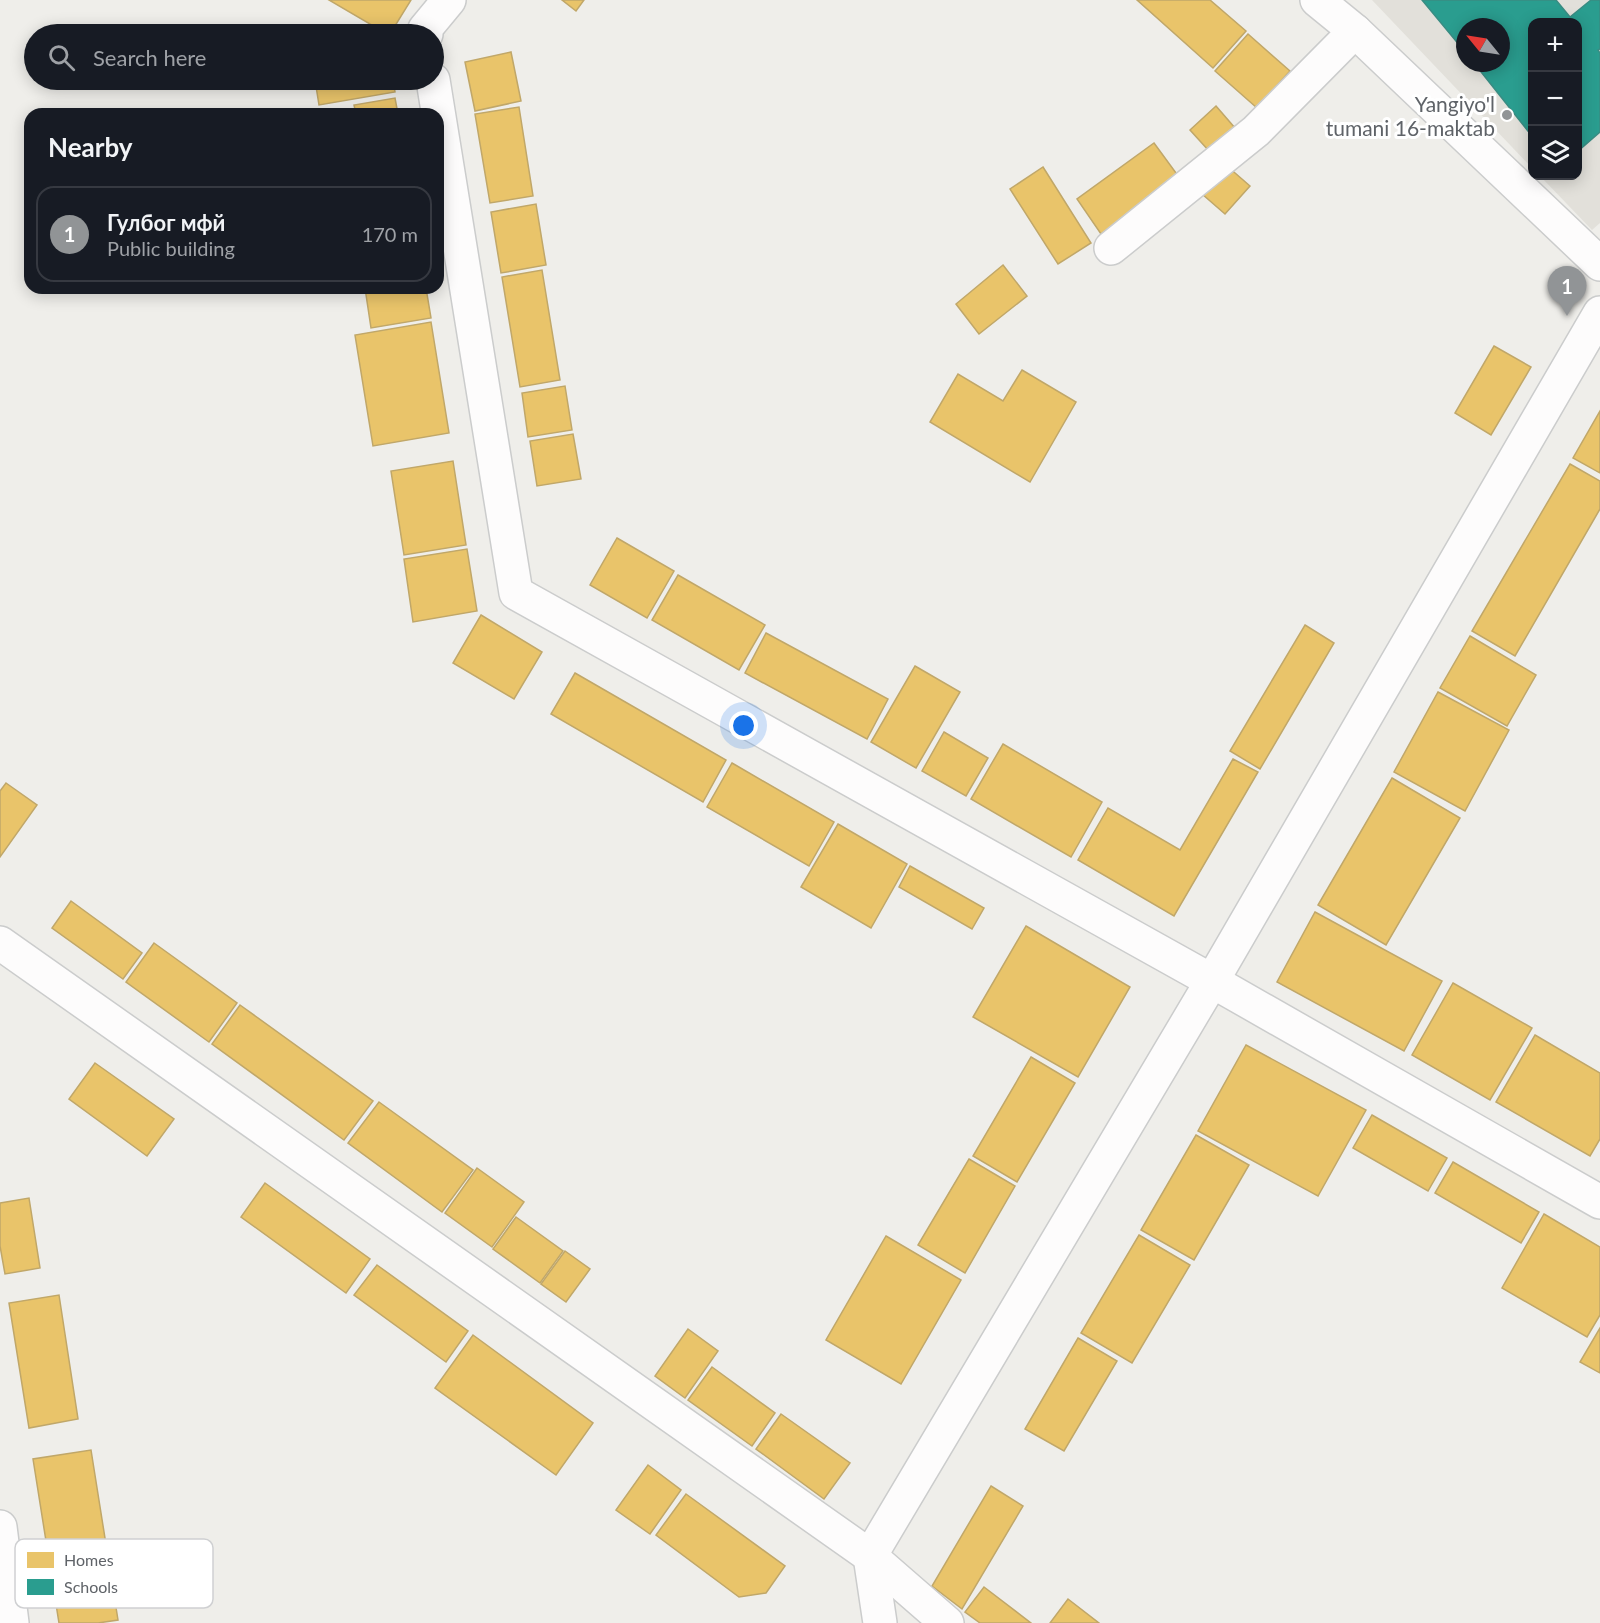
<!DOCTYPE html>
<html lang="en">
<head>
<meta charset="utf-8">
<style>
	:root { --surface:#171b24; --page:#20242c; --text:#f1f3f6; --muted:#9ea1a6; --line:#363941; --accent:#919496 }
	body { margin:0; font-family:Lato,sans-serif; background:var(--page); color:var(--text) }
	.controls { position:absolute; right:18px; top:18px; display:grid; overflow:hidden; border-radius:12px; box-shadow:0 3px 15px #0003 }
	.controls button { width:54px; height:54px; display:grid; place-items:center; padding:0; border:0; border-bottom:2px solid var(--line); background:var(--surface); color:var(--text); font:30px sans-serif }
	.compass { position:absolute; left:1456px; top:18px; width:54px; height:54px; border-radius:50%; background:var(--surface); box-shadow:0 3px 15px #0003; rotate:300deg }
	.you { position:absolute; left:744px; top:726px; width:21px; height:21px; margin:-15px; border:4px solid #fff; border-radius:50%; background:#1a73e8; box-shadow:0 0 0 9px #1a73e833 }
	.badge { display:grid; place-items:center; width:39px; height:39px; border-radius:50%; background:var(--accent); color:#fff; font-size:20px; font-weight:700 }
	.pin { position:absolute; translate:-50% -50px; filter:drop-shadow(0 2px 3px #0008) }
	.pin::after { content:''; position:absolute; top:32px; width:21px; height:18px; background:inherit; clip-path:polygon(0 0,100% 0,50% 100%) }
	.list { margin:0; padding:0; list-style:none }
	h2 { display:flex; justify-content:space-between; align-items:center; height:78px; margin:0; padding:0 24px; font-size:26px }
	h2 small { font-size:20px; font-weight:400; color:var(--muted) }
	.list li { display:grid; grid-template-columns:39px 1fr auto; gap:18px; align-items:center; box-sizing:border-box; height:96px; margin:0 12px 12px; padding:0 12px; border:2px solid var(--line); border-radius:18px }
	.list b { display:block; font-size:22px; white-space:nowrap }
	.list p { margin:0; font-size:20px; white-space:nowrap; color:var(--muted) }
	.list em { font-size:20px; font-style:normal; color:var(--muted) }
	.icon { flex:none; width:33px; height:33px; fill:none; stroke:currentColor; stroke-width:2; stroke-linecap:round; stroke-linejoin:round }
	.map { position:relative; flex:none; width:1600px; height:1623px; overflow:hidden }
	.search { position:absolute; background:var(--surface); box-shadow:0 3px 15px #0003; left:24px; top:24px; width:420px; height:66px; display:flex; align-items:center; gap:15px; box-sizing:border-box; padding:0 21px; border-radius:33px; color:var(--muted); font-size:22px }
	.panel { position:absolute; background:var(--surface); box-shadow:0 3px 15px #0003; left:24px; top:108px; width:420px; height:186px; border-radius:18px }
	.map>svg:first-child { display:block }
	.education { fill:#e2e0da; fill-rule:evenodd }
	.homes { fill:#e9c46a; stroke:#c0a769; stroke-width:1.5 }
	.schools { fill:#2a9d8f; stroke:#3a8c83; stroke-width:1.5 }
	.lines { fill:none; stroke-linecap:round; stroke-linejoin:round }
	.minor-casing { stroke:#cbcccc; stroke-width:36 }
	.minor { stroke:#fdfcfc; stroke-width:33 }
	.poi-dot { fill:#919496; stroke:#fff; stroke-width:2 }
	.labels { text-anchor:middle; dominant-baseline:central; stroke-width:6; stroke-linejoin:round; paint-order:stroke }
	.poi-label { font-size:21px; fill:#5f6368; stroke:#fff; text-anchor:end }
	.key { fill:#fff; stroke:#cfd0d2; stroke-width:1.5 }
	.key-label { font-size:16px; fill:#5f6368 }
</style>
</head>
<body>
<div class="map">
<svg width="1600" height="1623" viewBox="0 0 1600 1623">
	<rect width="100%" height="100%" fill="#efeeea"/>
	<path class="education" d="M1372,0H1600V223L1592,230L1540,176H1578V22H1532V168ZM1465,27H1501V63H1465Z"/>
	<g class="homes">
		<polygon points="329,0 411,0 390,34 387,34"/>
		<polygon points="562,0 584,0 576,11"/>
		<polygon points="1137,0 1210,0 1246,31 1213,68"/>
		<polygon points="1248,34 1290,71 1257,108 1215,71"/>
		<polygon points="511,52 521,101 475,111 465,62"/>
		<polygon points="315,80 393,80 395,92 319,105"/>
		<polygon points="395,98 398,114 356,114 354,105"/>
		<polygon points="1216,106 1235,128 1209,151 1190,130"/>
		<polygon points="519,107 533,196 490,203 475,114"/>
		<polygon points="1154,143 1179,177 1101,234 1077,199"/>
		<polygon points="1227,166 1250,186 1225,214 1202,194"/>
		<polygon points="1043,167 1091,243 1058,264 1010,189"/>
		<polygon points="536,204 546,265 501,273 491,212"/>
		<polygon points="1003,265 1027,296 979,334 956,304"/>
		<polygon points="542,270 560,380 520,387 502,277"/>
		<polygon points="365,288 426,288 431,318 371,328"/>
		<polygon points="431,322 449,433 373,446 355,335"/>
		<polygon points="1494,346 1531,367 1491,435 1455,413"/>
		<polygon points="1022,370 1076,402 1030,482 930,422 958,374 1003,401"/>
		<polygon points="565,386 572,430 528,437 522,393"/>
		<polygon points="1600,411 1600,473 1573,458"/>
		<polygon points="573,434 581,479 537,486 530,441"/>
		<polygon points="453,461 466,545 404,555 391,471"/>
		<polygon points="1570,464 1600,481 1600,509 1515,656 1472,631"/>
		<polygon points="617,538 674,571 647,618 590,585"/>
		<polygon points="467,549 477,611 413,622 404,559"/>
		<polygon points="678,575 765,625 739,670 652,620"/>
		<polygon points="481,615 542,652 514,699 453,663"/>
		<polygon points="1305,625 1334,643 1260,769 1230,751"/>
		<polygon points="766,633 888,699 867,739 745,673"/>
		<polygon points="1470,636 1536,675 1507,726 1440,688"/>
		<polygon points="915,666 960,692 916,768 871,742"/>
		<polygon points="575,673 726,760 703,802 551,714"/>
		<polygon points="1438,692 1509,730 1465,811 1394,772"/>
		<polygon points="944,732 988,758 966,796 922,771"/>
		<polygon points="1003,744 1102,802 1071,857 971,799"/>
		<polygon points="1233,759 1258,772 1174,916 1078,860 1108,808 1180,850"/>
		<polygon points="732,763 834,822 809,866 707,807"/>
		<polygon points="1392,778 1460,818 1386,945 1318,905"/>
		<polygon points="6,783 37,805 0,857 0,791"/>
		<polygon points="838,824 907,864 871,928 801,887"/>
		<polygon points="910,866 984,908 972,929 899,887"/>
		<polygon points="71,901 142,953 123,979 52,928"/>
		<polygon points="1315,912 1442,981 1404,1051 1277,982"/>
		<polygon points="1026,926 1130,987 1078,1077 973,1017"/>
		<polygon points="154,943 237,1003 209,1042 126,982"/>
		<polygon points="1453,983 1532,1028 1490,1100 1412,1055"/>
		<polygon points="240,1005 373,1101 344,1140 212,1044"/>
		<polygon points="1535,1035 1600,1073 1600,1139 1590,1156 1496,1102"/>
		<polygon points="1246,1045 1366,1110 1318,1196 1198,1131"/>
		<polygon points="1031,1057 1075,1083 1017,1182 973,1156"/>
		<polygon points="95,1063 174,1119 147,1156 69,1099"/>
		<polygon points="379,1102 473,1170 442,1212 348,1143"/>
		<polygon points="1372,1115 1447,1158 1428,1191 1353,1148"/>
		<polygon points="1196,1135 1249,1165 1194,1260 1141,1230"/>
		<polygon points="969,1159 1015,1186 965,1273 918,1245"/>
		<polygon points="1453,1162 1539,1212 1521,1243 1435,1193"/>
		<polygon points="477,1168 524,1202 492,1247 445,1213"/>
		<polygon points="265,1183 370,1259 346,1293 241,1217"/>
		<polygon points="29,1198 40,1268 5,1274 0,1246 0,1203"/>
		<polygon points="1544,1214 1600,1247 1600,1315 1587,1337 1502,1288"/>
		<polygon points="516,1217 563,1251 540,1283 493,1249"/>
		<polygon points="1139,1235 1190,1265 1132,1363 1081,1333"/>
		<polygon points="886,1236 961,1280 901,1384 826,1340"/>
		<polygon points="565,1251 590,1269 566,1302 541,1284"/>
		<polygon points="377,1265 468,1331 446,1362 354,1295"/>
		<polygon points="59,1295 78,1419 29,1428 9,1303"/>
		<polygon points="1600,1328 1600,1373 1580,1362"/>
		<polygon points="688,1329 718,1351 685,1398 655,1376"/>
		<polygon points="473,1335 593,1423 556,1475 435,1388"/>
		<polygon points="1078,1338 1117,1361 1064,1451 1025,1429"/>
		<polygon points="712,1367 775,1413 752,1446 688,1400"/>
		<polygon points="781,1414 850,1463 824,1499 756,1449"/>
		<polygon points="91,1450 118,1620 98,1623 59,1623 33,1459"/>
		<polygon points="648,1465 681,1490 650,1534 616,1510"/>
		<polygon points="991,1486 1023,1506 962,1609 932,1586"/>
		<polygon points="686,1494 785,1566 766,1593 739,1597 656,1535"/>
		<polygon points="984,1587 1031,1623 980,1623 965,1612"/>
		<polygon points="1068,1599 1099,1623 1050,1623"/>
	</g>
	<polygon class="schools" points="1422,0 1556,0 1570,17 1591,0 1600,0 1600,49 1598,50 1600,53 1600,132 1578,151 1578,22 1532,22 1532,136 1474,63 1501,63 1501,27 1465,27 1465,52"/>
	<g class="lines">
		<g class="minor-casing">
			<g id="minor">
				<polyline points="1317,0 1355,31 1600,264"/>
				<polyline points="426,34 425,29 449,0"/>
				<polyline points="433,80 516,593 1212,981 1600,1202"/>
				<polyline points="1111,248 1256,131 1355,31"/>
				<polyline points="0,943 870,1556 947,1623"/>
				<polyline points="0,1527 12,1623"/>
				<polyline points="880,1623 870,1556 1212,981 1600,313"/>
			</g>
		</g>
		<use href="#minor" class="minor"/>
	</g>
	<circle class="poi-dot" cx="1507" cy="115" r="6"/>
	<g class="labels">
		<g class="poi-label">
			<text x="1495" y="103">Yangiyo'l<tspan x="1495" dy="24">tumani 16-maktab</tspan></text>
		</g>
	</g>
	<rect x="15" y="1539" width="198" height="69" rx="9" class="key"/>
	<rect x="27" y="1552" width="27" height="16" fill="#e9c46a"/>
	<rect x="27" y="1579" width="27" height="16" fill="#2a9d8f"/>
	<g class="key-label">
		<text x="64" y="1566">Homes</text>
		<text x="64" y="1593">Schools</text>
	</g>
</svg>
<div class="controls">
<button>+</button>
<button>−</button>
<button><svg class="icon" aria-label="layers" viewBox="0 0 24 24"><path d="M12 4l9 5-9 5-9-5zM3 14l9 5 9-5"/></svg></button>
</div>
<svg class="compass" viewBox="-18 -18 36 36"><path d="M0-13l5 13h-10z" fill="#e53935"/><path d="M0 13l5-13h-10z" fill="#9ea1a6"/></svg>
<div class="you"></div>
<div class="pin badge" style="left:1567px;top:316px">1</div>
<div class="search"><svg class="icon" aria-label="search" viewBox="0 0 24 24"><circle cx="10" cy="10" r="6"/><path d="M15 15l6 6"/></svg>Search here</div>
<section class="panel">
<h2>Nearby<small></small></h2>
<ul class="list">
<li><span class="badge">1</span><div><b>Гулбог мфй</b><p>Public building</p></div><em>170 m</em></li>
</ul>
</section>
</div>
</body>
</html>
